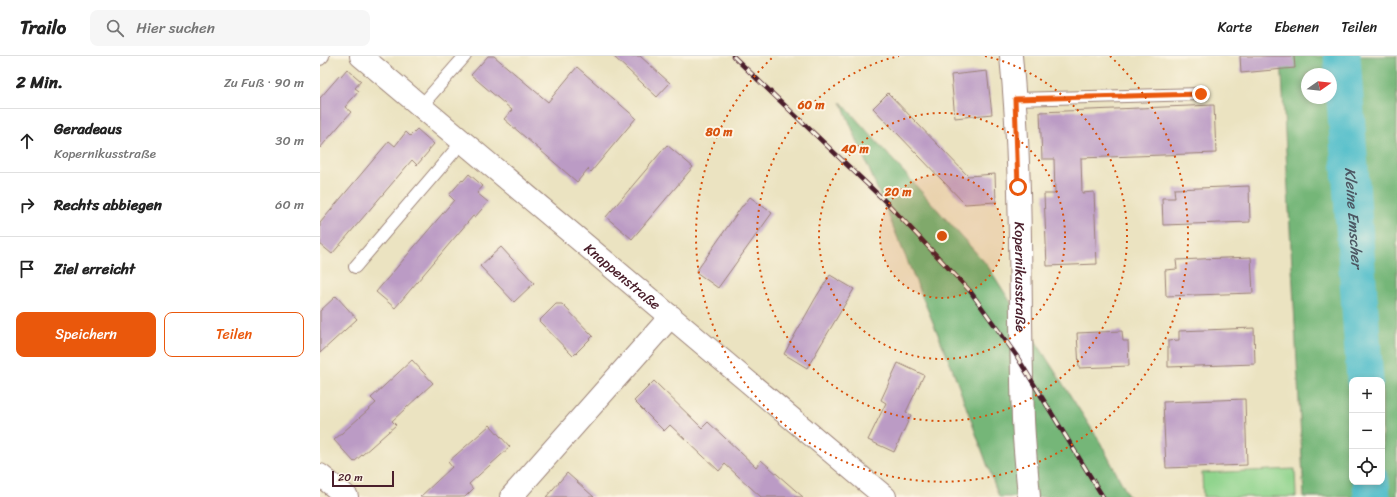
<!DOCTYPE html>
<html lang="de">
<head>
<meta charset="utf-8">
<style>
	:root { --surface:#fff; --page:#f6f6f6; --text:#222; --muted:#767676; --line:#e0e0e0; --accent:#ea580c }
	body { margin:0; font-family:Sriracha,sans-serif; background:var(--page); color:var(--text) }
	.controls { position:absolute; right:12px; bottom:12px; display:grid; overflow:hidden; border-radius:8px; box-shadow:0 2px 6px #0003 }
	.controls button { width:36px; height:36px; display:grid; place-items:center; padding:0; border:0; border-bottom:1px solid var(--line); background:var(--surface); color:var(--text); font:20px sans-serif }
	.compass { position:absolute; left:981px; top:12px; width:36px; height:36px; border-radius:50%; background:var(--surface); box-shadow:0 2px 6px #0003; rotate:76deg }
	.scale { position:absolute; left:12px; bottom:10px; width:62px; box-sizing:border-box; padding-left:4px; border:2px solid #4a1f2b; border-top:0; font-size:11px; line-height:14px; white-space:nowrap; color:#4a1f2b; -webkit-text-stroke:3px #fcf5e5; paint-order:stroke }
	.stop { position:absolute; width:12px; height:12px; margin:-9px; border:3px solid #ea580c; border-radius:50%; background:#fff }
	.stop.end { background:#ea580c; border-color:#fff; box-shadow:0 1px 4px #0008 }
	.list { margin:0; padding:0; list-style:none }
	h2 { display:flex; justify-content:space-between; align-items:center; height:52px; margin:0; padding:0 16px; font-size:17px }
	h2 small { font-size:13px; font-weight:400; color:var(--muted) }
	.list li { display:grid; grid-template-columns:26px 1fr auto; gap:12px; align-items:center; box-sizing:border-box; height:64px; padding:0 16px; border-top:1px solid var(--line) }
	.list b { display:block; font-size:15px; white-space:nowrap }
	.list p { margin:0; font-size:13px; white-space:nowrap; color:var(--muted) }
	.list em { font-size:13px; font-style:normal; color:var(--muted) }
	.actions { display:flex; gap:8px; padding:12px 16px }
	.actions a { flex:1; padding:9px 0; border:1px solid var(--accent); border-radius:8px; text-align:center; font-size:14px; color:var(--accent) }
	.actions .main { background:var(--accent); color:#fff }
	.icon { flex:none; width:22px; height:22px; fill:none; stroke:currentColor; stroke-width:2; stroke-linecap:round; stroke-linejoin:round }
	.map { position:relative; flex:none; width:1077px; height:441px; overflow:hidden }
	header { display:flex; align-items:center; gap:24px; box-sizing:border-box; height:56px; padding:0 20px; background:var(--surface); border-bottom:1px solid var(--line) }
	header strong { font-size:19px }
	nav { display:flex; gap:22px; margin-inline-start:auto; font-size:14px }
	.search { width:280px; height:36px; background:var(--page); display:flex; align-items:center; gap:10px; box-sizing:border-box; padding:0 14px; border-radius:8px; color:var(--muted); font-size:15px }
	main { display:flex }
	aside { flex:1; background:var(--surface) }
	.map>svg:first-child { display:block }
	.green { fill:#90d48d; stroke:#6d7a5c }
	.forest { fill:#74b678; stroke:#5f6a52; fill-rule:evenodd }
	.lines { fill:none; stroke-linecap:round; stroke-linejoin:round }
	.river { stroke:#51beca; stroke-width:37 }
	.building { fill:#bb9bc5 }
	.service-casing { stroke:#9a8176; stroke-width:14 }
	.minor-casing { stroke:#9a8176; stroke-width:24 }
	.tertiary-casing { stroke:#9a8176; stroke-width:24 }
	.service { stroke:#fff; stroke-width:12 }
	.minor { stroke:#fff; stroke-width:22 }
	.tertiary { stroke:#fff; stroke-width:22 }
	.rail-casing { stroke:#4a1f2b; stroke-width:4.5 }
	.rail { stroke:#fcf5e5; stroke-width:3; stroke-dasharray:9; stroke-linecap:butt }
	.route { stroke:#ea580c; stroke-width:5 }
	.ring { fill:none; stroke:#d8530f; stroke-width:2; stroke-dasharray:2 4 }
	.labels { text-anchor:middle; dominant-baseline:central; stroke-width:4; stroke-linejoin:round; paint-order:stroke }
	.street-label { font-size:14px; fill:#4a1f2b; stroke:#fcf5e5 }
	.water-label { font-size:15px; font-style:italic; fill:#4c5763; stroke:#fcf5e5 }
	.centre { fill:#d8530f; stroke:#fcf5e5; stroke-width:2 }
	.ring-label { font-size:12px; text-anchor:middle; font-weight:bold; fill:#d8530f; stroke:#fcf5e5; stroke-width:4; stroke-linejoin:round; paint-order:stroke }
</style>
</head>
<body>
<header>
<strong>Trailo</strong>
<div class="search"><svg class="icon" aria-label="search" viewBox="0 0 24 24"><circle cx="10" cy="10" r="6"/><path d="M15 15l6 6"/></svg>Hier suchen</div>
<nav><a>Karte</a><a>Ebenen</a><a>Teilen</a></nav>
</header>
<main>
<aside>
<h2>2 Min.<small>Zu Fuß · 90 m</small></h2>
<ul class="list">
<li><svg class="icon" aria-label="ahead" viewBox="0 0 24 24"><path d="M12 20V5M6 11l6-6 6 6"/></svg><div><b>Geradeaus</b><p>Kopernikusstraße</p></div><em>30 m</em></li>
<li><svg class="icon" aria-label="right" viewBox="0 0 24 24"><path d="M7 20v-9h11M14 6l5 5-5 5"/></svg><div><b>Rechts abbiegen</b></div><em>60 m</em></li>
<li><svg class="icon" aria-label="arrive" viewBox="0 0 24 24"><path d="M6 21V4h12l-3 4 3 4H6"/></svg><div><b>Ziel erreicht</b></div></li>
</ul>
<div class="actions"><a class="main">Speichern</a><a>Teilen</a></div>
</aside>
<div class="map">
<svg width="1077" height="441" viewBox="0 0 1077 441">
	<rect width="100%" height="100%" fill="#fcf5e5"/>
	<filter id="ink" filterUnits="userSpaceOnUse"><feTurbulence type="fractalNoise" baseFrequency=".025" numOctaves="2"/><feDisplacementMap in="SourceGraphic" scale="8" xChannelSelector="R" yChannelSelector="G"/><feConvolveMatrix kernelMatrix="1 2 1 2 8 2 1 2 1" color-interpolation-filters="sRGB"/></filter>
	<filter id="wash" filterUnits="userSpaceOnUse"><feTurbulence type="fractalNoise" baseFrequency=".012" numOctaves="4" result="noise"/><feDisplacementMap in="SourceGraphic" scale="16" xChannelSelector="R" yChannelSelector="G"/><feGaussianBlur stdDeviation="0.9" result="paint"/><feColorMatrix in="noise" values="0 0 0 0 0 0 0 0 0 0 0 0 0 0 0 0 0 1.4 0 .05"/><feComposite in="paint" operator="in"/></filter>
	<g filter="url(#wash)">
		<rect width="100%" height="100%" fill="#ebe3c1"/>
		<polygon class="green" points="975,413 976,441 883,441 882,417"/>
		<g class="forest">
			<path d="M961,0H1077V441H984ZM987,18H1011V42H987ZM1032,324H1062V426H1032Z"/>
			<polygon points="521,46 667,209 780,386 809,441 679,441 632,312"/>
		</g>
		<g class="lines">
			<g class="river">
				<path id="s1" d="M1022,0L1045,324"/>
				<polyline points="1051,426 1052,441"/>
			</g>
		</g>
		<g id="blocks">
			<g class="building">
				<polygon points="168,0 174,0 228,46 257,11 316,62 271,116 268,113 257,126 184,63 192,54 151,19"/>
				<polygon points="293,0 320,0 350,27 337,41"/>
				<polygon points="920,0 974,0 975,12 921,17"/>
				<polygon points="27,13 41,25 35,32 39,35 25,51 31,56 0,92 0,42 20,19 21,20"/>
				<polygon points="667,15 672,58 635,62 631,19"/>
				<polygon points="568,37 648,120 675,118 676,146 645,148 553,52"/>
				<polygon points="894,49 896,97 761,102 762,137 774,136 777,208 727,210 724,138 735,138 734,103 722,103 720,56"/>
				<polygon points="97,73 114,88 108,95 109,95 97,109 92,104 12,198 0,188 0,167 69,85 75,90 86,76 90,80"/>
				<polygon points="347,89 373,111 312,183 286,161"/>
				<polygon points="149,118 163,130 157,137 168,146 155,161 153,160 75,252 56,236 134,144 129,139 142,124 143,125"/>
				<polygon points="929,130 930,166 843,169 842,142 855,142 854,133"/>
				<polygon points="430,141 452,157 398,232 376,216 422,150 423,150"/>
				<polygon points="181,191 214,227 194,246 160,210"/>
				<polygon points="931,201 933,237 846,240 845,214 857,213 856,204"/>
				<polygon points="510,219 534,233 487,312 464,298 495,243"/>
				<polygon points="16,240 37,263 0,297 0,255"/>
				<polygon points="236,248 242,248 273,280 253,300 219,265"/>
				<polygon points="934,272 935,308 848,311 848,285 859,284 859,275"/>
				<polygon points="802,275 803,285 808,285 809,310 759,312 757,277"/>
				<polygon points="92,304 113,327 72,365 76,369 34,406 14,384 56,347 51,342"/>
				<polygon points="578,307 604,319 586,356 591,359 574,396 548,384 566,347 561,344"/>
				<polygon points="334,325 382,372 388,366 436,411 441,404 483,441 441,441 405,408 399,415 350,369 344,375 314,345"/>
				<polygon points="925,343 927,409 846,412 843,346"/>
				<polygon points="170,369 190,391 149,428 153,433 145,441 100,441 132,411 128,406"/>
				<polygon points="247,417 274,441 226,441"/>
			</g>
		</g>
	</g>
	<g filter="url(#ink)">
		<use href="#blocks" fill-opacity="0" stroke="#9a8176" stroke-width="1"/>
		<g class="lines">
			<g class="service-casing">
				<g id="service">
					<polyline points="0,3 3,0"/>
					<polyline points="695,43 881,38"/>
					<polyline points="101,50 145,0"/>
					<polyline points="35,211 143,85"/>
				</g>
			</g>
			<g class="minor-casing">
				<g id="minor">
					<path id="s2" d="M41,0L565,441"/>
					<polyline points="0,419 27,441"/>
					<polyline points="191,441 351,260"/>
				</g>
			</g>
			<g class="tertiary-casing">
				<g id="tertiary">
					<path id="s3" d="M691,0C703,120 699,242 703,363C704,389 707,415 709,441"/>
				</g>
			</g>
			<use href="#service" class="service"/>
			<use href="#minor" class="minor"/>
			<use href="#tertiary" class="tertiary"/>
			<g class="rail-casing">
				<polyline id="rail" points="413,0 568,148 650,235 696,299 783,441"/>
			</g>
			<use href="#rail" class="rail"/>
		</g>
	</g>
	<g class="lines" filter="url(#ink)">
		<polyline class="route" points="698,131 695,43 881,38"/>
	</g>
	<circle cx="622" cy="180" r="62" fill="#d8530f" fill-opacity=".12"/>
	<g class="ring">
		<circle cx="622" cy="180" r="62"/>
		<circle cx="622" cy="180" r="123"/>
		<path d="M665 0A185 185 0 1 1 579 0"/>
		<path d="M790 0A246 246 0 1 1 454 0"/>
	</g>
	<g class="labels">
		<g class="street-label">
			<text stroke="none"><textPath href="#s2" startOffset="342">Knappenstraße</textPath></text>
			<text stroke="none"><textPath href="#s3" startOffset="221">Kopernikusstraße</textPath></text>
		</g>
		<g class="water-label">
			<text stroke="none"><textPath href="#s1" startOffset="162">Kleine Emscher</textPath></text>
		</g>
	</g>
	<circle cx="622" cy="180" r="6" class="centre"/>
	<g class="ring-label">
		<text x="491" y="53">60 m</text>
		<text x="399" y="80">80 m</text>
		<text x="535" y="97">40 m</text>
		<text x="578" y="140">20 m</text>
	</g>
</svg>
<div class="controls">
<button>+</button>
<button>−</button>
<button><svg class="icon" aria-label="locate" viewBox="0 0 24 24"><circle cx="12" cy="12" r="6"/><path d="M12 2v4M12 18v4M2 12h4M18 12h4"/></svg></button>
</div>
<svg class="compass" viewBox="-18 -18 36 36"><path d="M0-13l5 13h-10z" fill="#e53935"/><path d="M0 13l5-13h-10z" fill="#767676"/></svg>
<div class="scale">20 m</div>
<div class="stop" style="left:698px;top:131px"></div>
<div class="stop end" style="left:881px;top:38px"></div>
</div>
</main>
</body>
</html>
